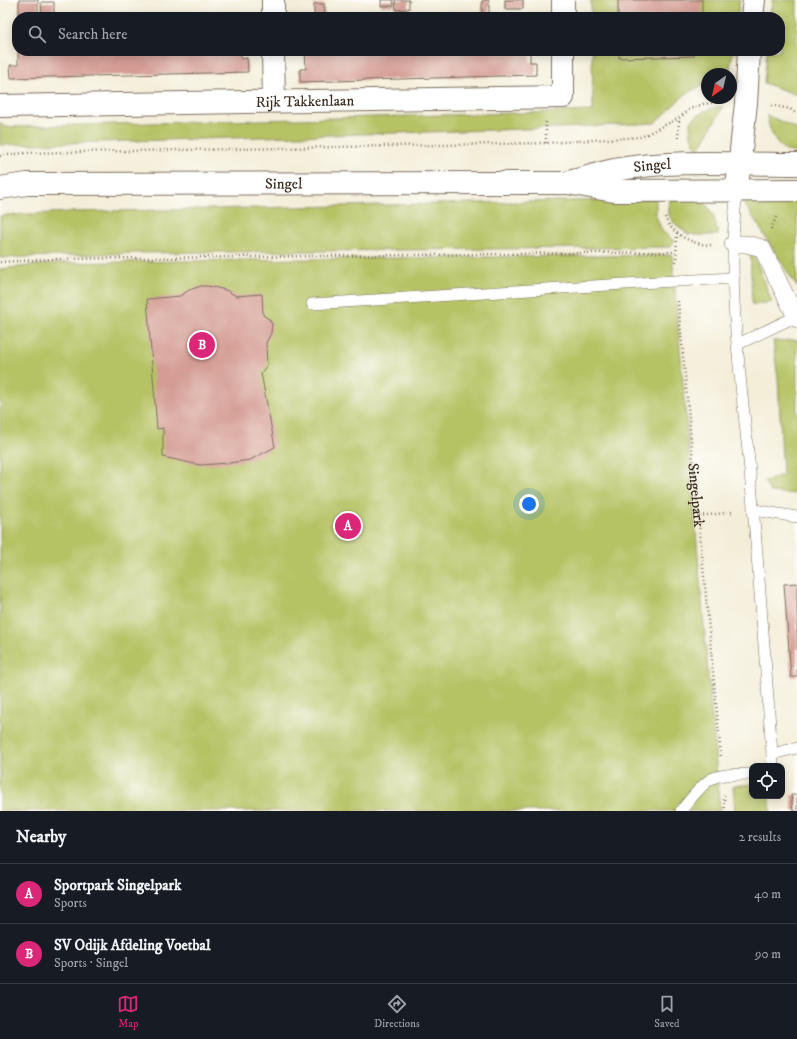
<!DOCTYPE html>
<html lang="en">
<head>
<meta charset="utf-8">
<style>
	:root { --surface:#171b24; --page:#242831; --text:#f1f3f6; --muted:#9ea1a6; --line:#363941; --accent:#db2777 }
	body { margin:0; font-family:"IM FELL DW Pica",serif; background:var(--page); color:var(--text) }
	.controls { position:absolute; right:12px; bottom:12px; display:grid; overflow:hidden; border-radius:8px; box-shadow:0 2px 10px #0003 }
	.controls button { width:36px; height:36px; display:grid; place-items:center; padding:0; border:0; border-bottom:1px solid var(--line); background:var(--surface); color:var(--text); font:20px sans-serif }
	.compass { position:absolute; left:701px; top:68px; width:36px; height:36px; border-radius:50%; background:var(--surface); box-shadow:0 2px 10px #0003; rotate:214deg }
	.you { position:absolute; left:529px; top:504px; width:14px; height:14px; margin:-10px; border:3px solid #fff; border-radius:50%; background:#1a73e8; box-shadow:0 0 0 6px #1a73e833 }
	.badge { display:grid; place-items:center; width:26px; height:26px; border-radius:50%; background:var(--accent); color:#fff; font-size:13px; font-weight:700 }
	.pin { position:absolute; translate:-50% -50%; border:2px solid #fff; box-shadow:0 1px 4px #0006 }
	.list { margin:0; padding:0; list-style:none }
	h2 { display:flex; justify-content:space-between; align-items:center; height:52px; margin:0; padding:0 16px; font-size:17px }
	h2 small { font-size:13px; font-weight:400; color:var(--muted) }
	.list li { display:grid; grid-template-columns:26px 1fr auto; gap:12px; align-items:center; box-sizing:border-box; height:60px; padding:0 16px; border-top:1px solid var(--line) }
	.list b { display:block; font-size:15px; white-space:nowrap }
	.list p { margin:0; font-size:13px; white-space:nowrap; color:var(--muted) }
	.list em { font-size:13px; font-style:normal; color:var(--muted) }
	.icon { flex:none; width:22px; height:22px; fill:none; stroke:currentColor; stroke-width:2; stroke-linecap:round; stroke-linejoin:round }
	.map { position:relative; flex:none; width:797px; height:811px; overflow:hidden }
	.search { position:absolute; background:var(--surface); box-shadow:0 2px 10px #0003; left:12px; right:12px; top:12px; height:44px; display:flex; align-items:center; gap:10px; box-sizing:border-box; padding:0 14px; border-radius:16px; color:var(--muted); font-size:15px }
	.sheet { height:172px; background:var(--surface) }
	nav { display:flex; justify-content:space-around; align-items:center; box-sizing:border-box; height:56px; border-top:1px solid var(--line); background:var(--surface); font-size:11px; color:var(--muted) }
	nav a { display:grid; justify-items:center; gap:2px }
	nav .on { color:var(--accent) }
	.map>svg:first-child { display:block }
	.green { fill:#b6c365; stroke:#787642 }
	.building { fill:#d49c93 }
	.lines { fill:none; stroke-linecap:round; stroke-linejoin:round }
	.service-casing { stroke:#7c6f5f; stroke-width:12 }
	.pedestrian-casing { stroke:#7c6f5f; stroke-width:18 }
	.minor-casing { stroke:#7c6f5f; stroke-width:24 }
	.tertiary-casing { stroke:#7c6f5f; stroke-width:24 }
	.path { stroke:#7c6f5f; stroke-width:2.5; stroke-dasharray:1 3; stroke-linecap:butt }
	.service { stroke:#fff; stroke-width:11 }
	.pedestrian { stroke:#fff; stroke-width:17 }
	.minor { stroke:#fff; stroke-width:22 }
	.tertiary { stroke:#fff; stroke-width:22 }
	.labels { text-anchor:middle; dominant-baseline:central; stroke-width:3.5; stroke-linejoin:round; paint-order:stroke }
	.street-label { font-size:15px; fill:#3b2a1e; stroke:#fdfcf7 }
</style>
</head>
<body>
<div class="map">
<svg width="797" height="811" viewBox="0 0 797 811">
	<rect width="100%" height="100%" fill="#fdfcf7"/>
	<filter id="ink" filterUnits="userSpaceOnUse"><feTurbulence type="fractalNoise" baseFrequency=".025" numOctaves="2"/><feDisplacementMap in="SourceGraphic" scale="8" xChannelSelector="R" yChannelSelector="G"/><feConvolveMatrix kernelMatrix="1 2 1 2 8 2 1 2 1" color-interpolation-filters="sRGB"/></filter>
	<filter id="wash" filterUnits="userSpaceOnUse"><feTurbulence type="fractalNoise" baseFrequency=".012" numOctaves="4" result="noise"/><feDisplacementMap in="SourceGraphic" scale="16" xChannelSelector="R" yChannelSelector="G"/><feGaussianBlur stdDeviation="0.9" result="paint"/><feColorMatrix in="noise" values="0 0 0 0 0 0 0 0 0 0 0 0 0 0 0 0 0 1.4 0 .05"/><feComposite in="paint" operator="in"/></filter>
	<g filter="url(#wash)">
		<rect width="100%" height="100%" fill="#f4eed9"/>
		<g class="green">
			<polygon points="591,0 740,0 737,17 591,17"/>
			<polygon points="772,0 797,0 797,95 764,83 767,51 780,51 780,17 770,17"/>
			<path d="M592,51H733L729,74H707V85C694,88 684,94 675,104C672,106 670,110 666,113C662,117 658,118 655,123L560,128L0,145V122L4,127L593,111Z"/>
			<path d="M716,107H723L698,151L691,136L690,123C696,114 706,110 716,107Z"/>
			<path d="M767,115L797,129V153C794,152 790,152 787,151C775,145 768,127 767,115Z"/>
			<polygon points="797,196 797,287 741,198"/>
			<polygon points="656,199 656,216 662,231 674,241 671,247 135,253 0,258 0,216 8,215 72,212"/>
			<path d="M700,199C712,208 716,220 718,235H695L688,234L674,223L669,215V200Z"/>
			<polygon points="750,245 772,302 752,305"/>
			<polygon points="672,255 720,811 0,811 0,269 56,263 119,262 306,259"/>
			<polygon points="797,340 797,494 770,492 764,481 783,475 778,379 773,341"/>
			<polygon points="752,784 752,796 769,796 771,811 735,811 733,786"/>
		</g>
		<g id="blocks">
			<g class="building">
				<rect x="19" y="0" width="19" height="15"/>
				<polygon points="381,0 393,0 394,6 381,6"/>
				<polygon points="395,0 409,0 409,9 396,10"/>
				<polygon points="489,0 489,17 482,17 482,1"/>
				<rect x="505" y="0" width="18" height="9"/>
				<rect x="618" y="0" width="84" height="17"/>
				<polygon points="41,2 54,2 54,15 42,16"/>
				<polygon points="314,4 324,4 325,17 314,17"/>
				<polygon points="18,51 241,51 241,59 247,58 248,72 11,78 10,65 18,65"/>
				<polygon points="305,51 530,51 530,62 536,62 536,75 300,82 300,69 306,69"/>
				<polygon points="619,51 693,51 694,56 619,58"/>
				<polygon points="201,286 208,286 222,289 228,291 236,296 262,294 263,315 269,319 272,324 271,333 266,343 267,365 261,373 275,447 250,460 229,463 200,465 163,457 163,428 157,429 147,299 180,296 189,290"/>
				<polygon points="797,583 797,677 791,677 784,584"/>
				<polygon points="791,795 797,795 797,811 793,811"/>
			</g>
		</g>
	</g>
	<g filter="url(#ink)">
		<use href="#blocks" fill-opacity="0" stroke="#7c6f5f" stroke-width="1"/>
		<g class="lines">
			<g class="service-casing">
				<g id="service">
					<path d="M737,190C726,279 740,372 749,461C758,559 765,656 772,754L797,748"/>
					<polyline points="312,304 656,282 734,278"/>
					<polyline points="738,344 797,316"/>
					<polyline points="754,510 797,517"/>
					<polyline points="772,754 773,766"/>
					<path d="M681,811C688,802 702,784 711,779C722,773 740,775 752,774"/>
				</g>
			</g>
			<g class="pedestrian-casing">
				<polyline id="pedestrian" points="733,244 746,244 762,248 797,319"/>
			</g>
			<g class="minor-casing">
				<g id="minor">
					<polyline points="273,0 273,17"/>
					<polyline points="563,0 563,17"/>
					<polyline points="273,51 274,101"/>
					<path id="s2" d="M0,106L563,97V51"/>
				</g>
			</g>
			<g class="tertiary-casing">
				<g id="tertiary">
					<polyline points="752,17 754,0"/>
					<polyline points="738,178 746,103 749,51"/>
					<path id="s3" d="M572,181C586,178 600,173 614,170C674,159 736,164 797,164"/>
					<path id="s4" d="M0,188L27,184L567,183L614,191L797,190"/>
				</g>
			</g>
			<g class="path">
				<polyline points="771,105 790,109 797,114"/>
				<polyline points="678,138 679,118"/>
				<polyline points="546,143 546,122"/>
				<polyline points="0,156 23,153 546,143 641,137 679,118 690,109 703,104 720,102"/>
				<path d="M665,217C671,234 693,245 711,245"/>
				<polyline points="771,229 777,215"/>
				<polyline points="0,262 55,259 676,252"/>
				<polyline points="676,262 677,232"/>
				<path id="s1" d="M678,301L721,756"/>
				<polyline points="699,516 733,512"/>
				<polyline points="724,795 725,811"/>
			</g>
			<use href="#service" class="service"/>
			<use href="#pedestrian" class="pedestrian"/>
			<use href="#minor" class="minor"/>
			<use href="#tertiary" class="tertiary"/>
		</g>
	</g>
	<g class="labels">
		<g class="street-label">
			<text stroke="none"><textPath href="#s2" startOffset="305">Rijk Takkenlaan</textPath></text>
			<text stroke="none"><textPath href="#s3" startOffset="82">Singel</textPath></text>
			<text stroke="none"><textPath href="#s4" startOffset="284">Singel</textPath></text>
			<text stroke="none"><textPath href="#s1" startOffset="195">Singelpark</textPath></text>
		</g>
	</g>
</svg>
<div class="controls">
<button><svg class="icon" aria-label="locate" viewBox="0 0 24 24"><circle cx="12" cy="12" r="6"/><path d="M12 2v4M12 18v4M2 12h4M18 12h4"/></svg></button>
</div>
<svg class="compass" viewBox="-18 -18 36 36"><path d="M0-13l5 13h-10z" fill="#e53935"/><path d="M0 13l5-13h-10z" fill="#9ea1a6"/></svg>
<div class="you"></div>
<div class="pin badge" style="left:348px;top:526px">A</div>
<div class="pin badge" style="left:202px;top:345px">B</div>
<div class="search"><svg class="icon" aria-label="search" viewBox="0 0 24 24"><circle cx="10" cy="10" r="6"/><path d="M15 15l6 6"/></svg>Search here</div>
</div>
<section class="sheet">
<h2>Nearby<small>2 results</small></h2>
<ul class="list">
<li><span class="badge">A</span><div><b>Sportpark Singelpark</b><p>Sports</p></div><em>40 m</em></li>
<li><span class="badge">B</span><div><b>SV Odijk Afdeling Voetbal</b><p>Sports · Singel</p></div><em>90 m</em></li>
</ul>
</section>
<nav>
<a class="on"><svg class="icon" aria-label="map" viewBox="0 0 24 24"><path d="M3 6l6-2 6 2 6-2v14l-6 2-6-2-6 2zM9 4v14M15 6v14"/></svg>Map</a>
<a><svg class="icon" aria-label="directions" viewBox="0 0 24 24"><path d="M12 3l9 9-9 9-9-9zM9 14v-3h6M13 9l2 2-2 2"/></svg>Directions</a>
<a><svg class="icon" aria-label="saved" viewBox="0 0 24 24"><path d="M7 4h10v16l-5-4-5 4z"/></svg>Saved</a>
</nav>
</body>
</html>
